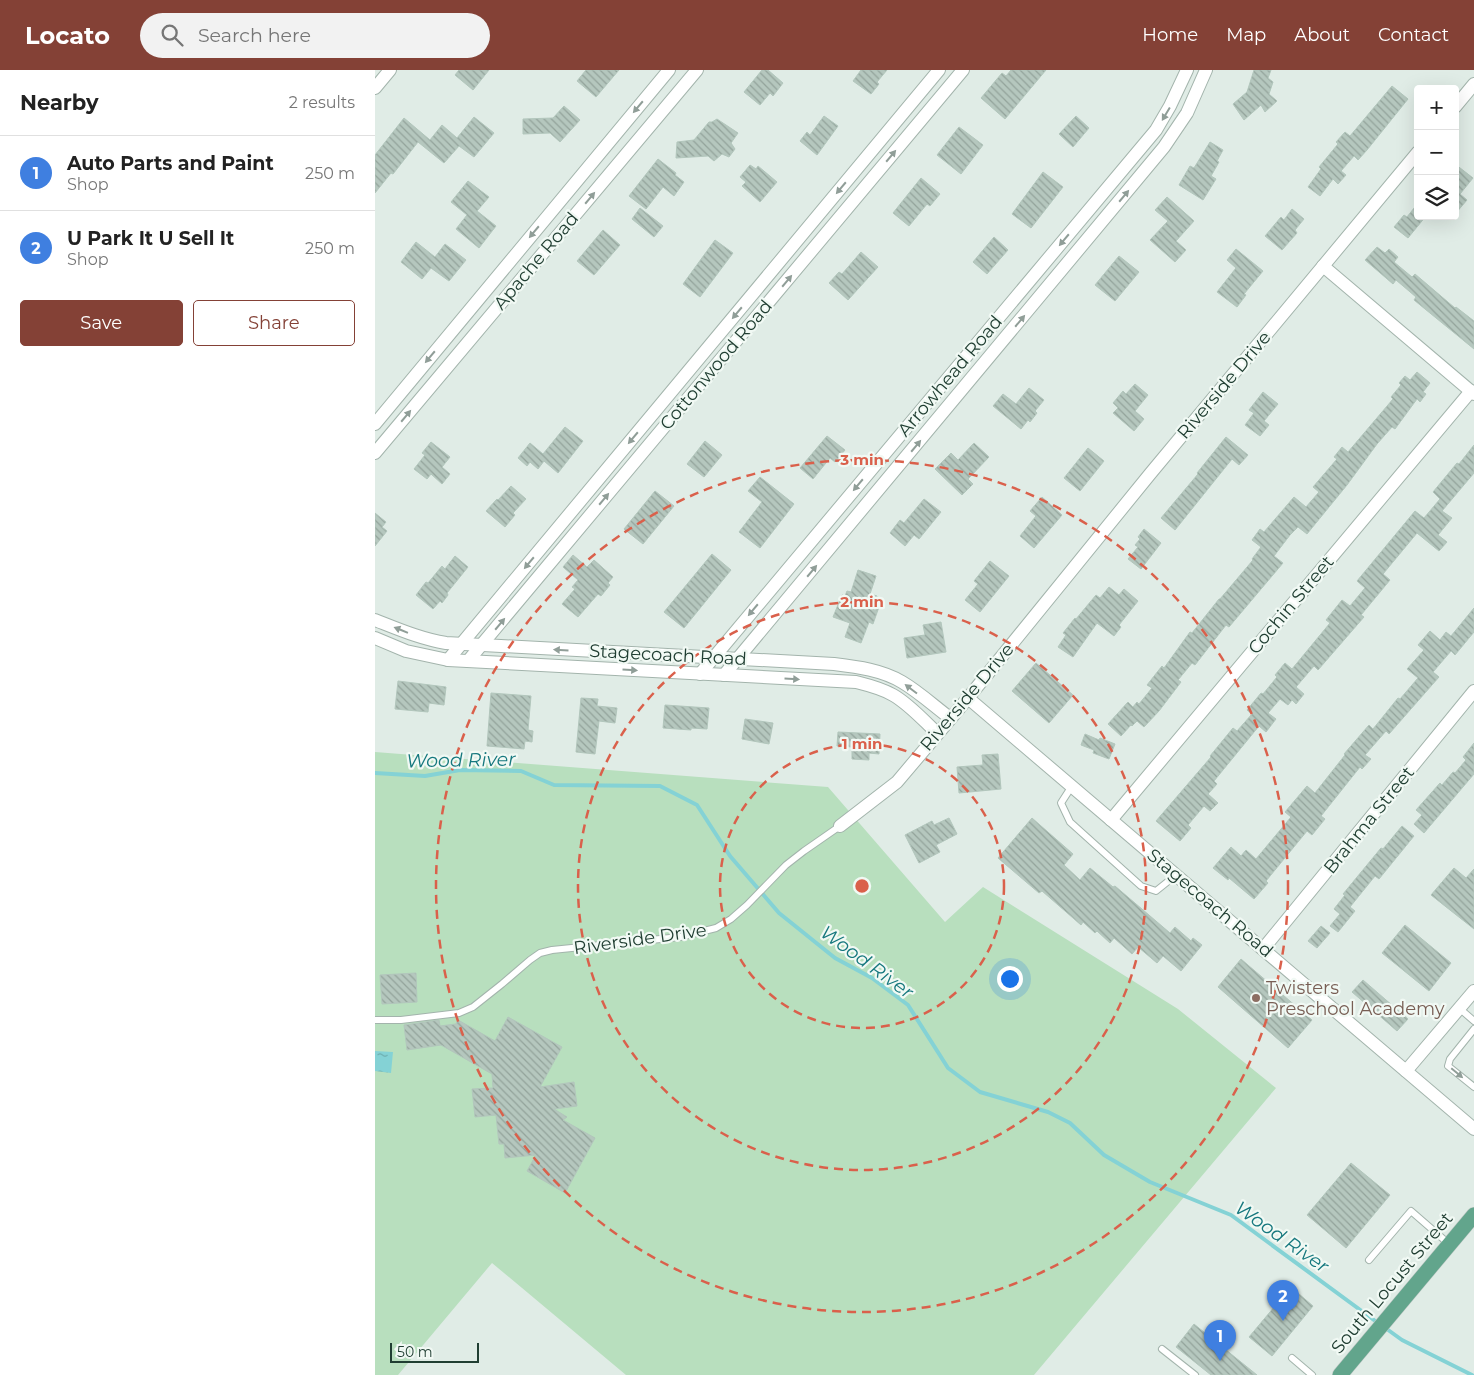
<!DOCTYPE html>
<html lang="en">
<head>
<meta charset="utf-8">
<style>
	:root { --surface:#fff; --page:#f2f2f2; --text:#222; --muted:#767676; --line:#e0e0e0; --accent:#844136 }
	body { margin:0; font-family:Montserrat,sans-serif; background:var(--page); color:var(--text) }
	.controls { position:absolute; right:15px; top:15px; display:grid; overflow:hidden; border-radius:5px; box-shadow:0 5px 20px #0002 }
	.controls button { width:45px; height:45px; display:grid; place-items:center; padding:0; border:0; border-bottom:1px solid var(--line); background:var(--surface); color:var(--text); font:25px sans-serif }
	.scale { position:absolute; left:15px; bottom:12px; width:89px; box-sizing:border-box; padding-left:5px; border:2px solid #203e32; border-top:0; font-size:14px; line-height:18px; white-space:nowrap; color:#203e32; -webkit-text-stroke:4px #f1f9f4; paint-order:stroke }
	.you { position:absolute; left:634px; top:908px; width:18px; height:18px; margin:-12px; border:4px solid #fff; border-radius:50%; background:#1a73e8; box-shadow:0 0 0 8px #1a73e833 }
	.badge { display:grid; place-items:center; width:32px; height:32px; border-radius:50%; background:var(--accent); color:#fff; font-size:16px; font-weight:700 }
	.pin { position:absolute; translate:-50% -41px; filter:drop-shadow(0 1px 2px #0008) }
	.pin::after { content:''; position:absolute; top:26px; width:18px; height:15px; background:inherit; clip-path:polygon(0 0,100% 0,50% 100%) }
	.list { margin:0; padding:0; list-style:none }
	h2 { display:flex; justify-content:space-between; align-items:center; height:65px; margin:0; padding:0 20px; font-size:21px }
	h2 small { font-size:16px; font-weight:400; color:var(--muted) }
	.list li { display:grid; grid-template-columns:32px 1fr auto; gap:15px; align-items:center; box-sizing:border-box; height:75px; padding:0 20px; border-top:1px solid var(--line) }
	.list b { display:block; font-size:19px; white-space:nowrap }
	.list p { margin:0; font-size:16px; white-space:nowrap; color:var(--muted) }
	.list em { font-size:16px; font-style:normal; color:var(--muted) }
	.actions { display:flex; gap:10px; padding:15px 20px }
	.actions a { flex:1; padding:11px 0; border:1px solid var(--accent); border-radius:5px; text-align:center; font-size:18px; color:var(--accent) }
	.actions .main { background:var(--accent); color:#fff }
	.icon { flex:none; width:28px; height:28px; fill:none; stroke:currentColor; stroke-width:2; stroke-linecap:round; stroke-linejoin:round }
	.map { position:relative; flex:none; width:1099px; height:1305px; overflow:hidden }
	header { display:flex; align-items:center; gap:30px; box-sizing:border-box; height:70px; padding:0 25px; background:var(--accent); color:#fff }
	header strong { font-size:24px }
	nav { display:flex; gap:28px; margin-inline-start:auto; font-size:18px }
	.search { width:350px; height:45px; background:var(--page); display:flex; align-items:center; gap:12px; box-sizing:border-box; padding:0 18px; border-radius:28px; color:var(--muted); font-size:19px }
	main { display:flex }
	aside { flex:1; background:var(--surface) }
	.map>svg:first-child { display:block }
	.grass { fill:#b8dfbe }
	.water { fill:url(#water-ripples) }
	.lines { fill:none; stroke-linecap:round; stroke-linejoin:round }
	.stream { stroke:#84d2d5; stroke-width:4 }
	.building { fill:url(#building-back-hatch); stroke:#b2c6bc }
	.lane-casing { stroke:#a3b4ac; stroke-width:8 }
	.street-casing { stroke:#a3b4ac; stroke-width:14 }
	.primary-casing { stroke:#c1c9c6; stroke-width:16 }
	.lane { stroke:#fff; stroke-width:6 }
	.street { stroke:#fff; stroke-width:12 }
	.primary { stroke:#62a58c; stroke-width:15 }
	.oneway { fill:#909e98 }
	.ring { fill:none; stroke:#da604b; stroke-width:2.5; stroke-dasharray:9 6 }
	.education-dot { fill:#8d6e63; stroke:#f1f9f4; stroke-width:2 }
	.labels { text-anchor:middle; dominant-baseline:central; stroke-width:4.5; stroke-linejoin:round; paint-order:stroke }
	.street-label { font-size:18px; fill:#203e32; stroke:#f1f9f4 }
	.education-label { font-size:18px; fill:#785e54; stroke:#f1f9f4; text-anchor:start }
	.water-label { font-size:19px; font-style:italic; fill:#16787e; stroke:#f1f9f4 }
	.centre { fill:#da604b; stroke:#f1f9f4; stroke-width:2.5 }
	.ring-label { font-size:15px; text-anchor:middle; font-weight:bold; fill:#da604b; stroke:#f1f9f4; stroke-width:4.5; stroke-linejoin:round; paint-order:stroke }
</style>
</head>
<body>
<header>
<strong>Locato</strong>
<div class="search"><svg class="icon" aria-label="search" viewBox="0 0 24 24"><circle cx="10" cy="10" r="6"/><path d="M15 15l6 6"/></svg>Search here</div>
<nav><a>Home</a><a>Map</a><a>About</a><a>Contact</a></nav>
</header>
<main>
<aside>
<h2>Nearby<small>2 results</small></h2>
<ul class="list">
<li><span class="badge" style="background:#3f7fe0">1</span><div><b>Auto Parts and Paint</b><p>Shop</p></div><em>250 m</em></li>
<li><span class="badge" style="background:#3f7fe0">2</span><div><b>U Park It U Sell It</b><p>Shop</p></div><em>250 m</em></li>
</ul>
<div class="actions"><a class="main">Save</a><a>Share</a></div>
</aside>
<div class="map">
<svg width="1099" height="1305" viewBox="0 0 1099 1305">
	<defs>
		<pattern id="water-ripples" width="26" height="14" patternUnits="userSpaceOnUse" patternTransform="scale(1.25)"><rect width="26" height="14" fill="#84d2d5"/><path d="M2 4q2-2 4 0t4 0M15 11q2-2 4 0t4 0" fill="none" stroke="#6cacad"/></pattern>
		<pattern id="building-back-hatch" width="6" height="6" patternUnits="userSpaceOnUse" patternTransform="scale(1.25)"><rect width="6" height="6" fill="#b5c7be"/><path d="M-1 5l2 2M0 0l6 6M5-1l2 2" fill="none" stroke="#93a39b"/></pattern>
	</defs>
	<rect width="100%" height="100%" fill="#e0ece6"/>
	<polygon class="grass" points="0,682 453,717 570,852 608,817 803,939 901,1018 659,1305 251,1305 117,1193 23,1305 0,1305"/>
	<polygon class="water" points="0,981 18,982 16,1003 0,1001"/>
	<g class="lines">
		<g class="stream">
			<polyline points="0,703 50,706 85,700 146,701 179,715 285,716 322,735 355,786 404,843 460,888 497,908 533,935 573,998 605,1022 673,1042 695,1053 729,1085 775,1112 856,1145 1003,1253"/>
			<polyline points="1009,1257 1027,1270 1097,1305"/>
		</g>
	</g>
	<g class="building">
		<polygon points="84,0 114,0 98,20 80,5"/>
		<polygon points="211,0 244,0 221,27 202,11"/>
		<polygon points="387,0 393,0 408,13 398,26 395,23 385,35 369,22"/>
		<polygon points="486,0 512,0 502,12 504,14 496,24 478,11"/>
		<polygon points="636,0 671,0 630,49 606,28 627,3 631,6"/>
		<polygon points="879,0 896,0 893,8 898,12 894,24 902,31 890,42 886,35 869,50 858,34 872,22"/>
		<polygon points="1017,16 1033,29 992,80 983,90 979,86 966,101 971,105 963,114 958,109 945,126 933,117 946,99 944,97 963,74 961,72 970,62 975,66"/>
		<polygon points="189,36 205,50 185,72 175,63 148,64 148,49 178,48"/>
		<polygon points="449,46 463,56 442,85 425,71 432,62 435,65"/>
		<polygon points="701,46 714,58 698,77 684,64"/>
		<polygon points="99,47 119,63 99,87 84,76 69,93 43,72 18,104 16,103 0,123 0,85 29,48 55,70 67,55 82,68"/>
		<polygon points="342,49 363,63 356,73 360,79 354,87 347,84 339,91 333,86 301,88 302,72 319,70 334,52 337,52"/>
		<polygon points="584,57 608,75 586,104 562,85"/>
		<polygon points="835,72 848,80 842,91 844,92 836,106 841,109 828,130 804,115 815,96 819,98"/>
		<polygon points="283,89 301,103 300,105 309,112 299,126 288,117 271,139 254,126"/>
		<polygon points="1080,94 1098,108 1085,124 1092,130 1080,144"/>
		<polygon points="375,95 381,99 383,96 402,112 385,132 367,116 371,112 365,107"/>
		<polygon points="668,102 688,117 656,158 637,144"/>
		<polygon points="546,108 565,124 555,136 552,134 534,156 518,143"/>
		<polygon points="93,111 114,127 102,141 121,156 104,178 81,159 92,145 76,132"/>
		<polygon points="792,127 819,151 801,171 811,180 800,192 775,170 793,151 780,140"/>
		<polygon points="1043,133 1043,146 1051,146 1033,168 1019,157 1029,145 1032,147"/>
		<polygon points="265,138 288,156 279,167 257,149"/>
		<polygon points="917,139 929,149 920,160 922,163 907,180 890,166 906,147 909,150"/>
		<polygon points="228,160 245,175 219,205 202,191"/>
		<polygon points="619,167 633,180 612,204 598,192"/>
		<polygon points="340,170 358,183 325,227 308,214"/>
		<polygon points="41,172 60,187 70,174 91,190 74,211 56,198 47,209 26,192"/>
		<polygon points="1002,177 1010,183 1014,179 1023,187 1019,192 1037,207 1040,204 1080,238 1081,237 1099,251 1099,279 1039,230 1041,227 1021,210 1018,214 990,190"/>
		<polygon points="861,179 888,201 869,224 871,225 862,237 842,222 861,198 852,190"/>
		<polygon points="486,182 503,197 473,230 454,213 464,202 467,204"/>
		<polygon points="744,186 764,202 740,231 720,215"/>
		<polygon points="1042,302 1055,313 1048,322 1051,324 1045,332 1042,329 1020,359 1017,357 1002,374 972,415 932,464 923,457 915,465 899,486 908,493 854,557 851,555 820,595 817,593 803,610 806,612 784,641 769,657 762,651 757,656 756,655 746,666 733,654 753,632 758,637 762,632 764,634 777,618 772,615 787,596 789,598 815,562 817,563 844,529 845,529 878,490 877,489 886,477 877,470 885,459 889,462 919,427 931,437 944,422 938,417 962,389 959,387 967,377 973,382 1018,329 1016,327 1026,315 1024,313 1030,306 1035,310"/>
		<polygon points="760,314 773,325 760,341 769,349 759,361 738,343 743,338 738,333 748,321 751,324"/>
		<polygon points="654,318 669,330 660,341 662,343 655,352 653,350 646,359 618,336 628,324 641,334"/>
		<polygon points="888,322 903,334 889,351 894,355 885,366 870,355 879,343 874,340"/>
		<polygon points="190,357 208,371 183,403 169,391 163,399 155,392 152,396 143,388 155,373 168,384"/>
		<polygon points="452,366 470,380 460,392 455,388 438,409 425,398"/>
		<polygon points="851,367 873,385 864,395 857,389 800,460 786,448 823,404 822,403"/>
		<polygon points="330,371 347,385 329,407 312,394"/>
		<polygon points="56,372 75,387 67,397 75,404 67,414 56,404 52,409 39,399 50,385 47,383"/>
		<polygon points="599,373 614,387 593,409 598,414 587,425 560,399 576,383 583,390"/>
		<polygon points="1099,375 1099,403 1067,441 1077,448 1063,465 1072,472 1064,481 1042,463 1008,504 1015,510 986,545 989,547 943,600 939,596 921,617 929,624 921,634 917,630 913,635 905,629 893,643 901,649 891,662 884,656 839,711 842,714 833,724 843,733 835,741 829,736 813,755 816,758 805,771 781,751 836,687 835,686 858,658 862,661 877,644 872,640 886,623 888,624 902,607 900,605 910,593 917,599 955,553 951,550 967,530 975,536 990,518 982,511 1040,441 1049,448 1065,429 1058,422 1082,393 1084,394"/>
		<polygon points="713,378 729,391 705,421 689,408"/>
		<polygon points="385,407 419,434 385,478 364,462 387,432 373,421"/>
		<polygon points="136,416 151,429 138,443 140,445 130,457 111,441 122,429 123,430"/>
		<polygon points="280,421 299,436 268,474 249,459"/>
		<polygon points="667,427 687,445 659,478 645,466 661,446 655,441"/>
		<polygon points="549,429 566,442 544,469 539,465 530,476 515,463 525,450 529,453"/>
		<polygon points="0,443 11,452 7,457 12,461 0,476"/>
		<polygon points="769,459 786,473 766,499 753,489 763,477 760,475 765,469 763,467"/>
		<polygon points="337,484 356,500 309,558 289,542"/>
		<polygon points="198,485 212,497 219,490 238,507 233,513 235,515 226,526 223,524 203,547 187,534 200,519 197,517 203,510 188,497"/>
		<polygon points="80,486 93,497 72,523 73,525 67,533 65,531 58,539 41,525 51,512 53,513 67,496 70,499"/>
		<polygon points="615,491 634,506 605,542 590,530 603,514 599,511"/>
		<polygon points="483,500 501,506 495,524 502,526 499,532 505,534 498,554 494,552 486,573 470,567 475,553 458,547 467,525 470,526 472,521 476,522"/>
		<polygon points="734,517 744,525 749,519 763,531 744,555 746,557 739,566 722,553 698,587 683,577 691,565 688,563 700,548 701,549 721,525 725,528"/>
		<polygon points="1099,538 1099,562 1080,585 1076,581 1058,602 1064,607 1014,664 1011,661 990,685 996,689 987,699 985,697 946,746 950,749 937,765 932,761 891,811 893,813 879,829 854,808 853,810 838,798 856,777 866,786 871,780 881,789 916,747 910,742 932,716 940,723 970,685 969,684 994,655 998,659 1023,628 1025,629 1043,608 1032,599 1049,580 1043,575 1055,561 1065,570 1071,562 1076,566"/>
		<polygon points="566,552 571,582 532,588 529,568 550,565 548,555"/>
		<polygon points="661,593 698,625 674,653 637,621"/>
		<polygon points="23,611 71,617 69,635 54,633 53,642 20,639"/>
		<polygon points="116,623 156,626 153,660 158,661 157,672 150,671 149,679 112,676"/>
		<polygon points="206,628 223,629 222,636 242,638 240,653 224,651 220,684 201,682"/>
		<polygon points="290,635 334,638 332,659 316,658 316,660 288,658"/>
		<polygon points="370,649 398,653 394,674 367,669"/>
		<polygon points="463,662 505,664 504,684 494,683 494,690 477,689 477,677 462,676"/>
		<polygon points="710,664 724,670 725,668 740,674 734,689 718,683 719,680 706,675"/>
		<polygon points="1099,673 1099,704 1049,763 1039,754 1047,745 1041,740 1065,713 1067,715 1078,702 1080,703 1091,690 1088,687"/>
		<polygon points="623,684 626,719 584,723 582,697 608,695 607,685"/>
		<polygon points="574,748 582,764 561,775 565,782 544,793 530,765 557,751 559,755"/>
		<polygon points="657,748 698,784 689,795 705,810 715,798 738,817 740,816 795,863 800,857 816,871 818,868 827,875 806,901 788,886 782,893 763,877 757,884 739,868 735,873 722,861 720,863 708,852 706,855 667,821 664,823 623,788"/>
		<polygon points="1027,756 1039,766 1004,809 1000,806 975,837 980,841 963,862 955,856 965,844 959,839 970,825 968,824 1006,778 1008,779"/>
		<polygon points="1079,798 1091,808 1099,799 1099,859 1056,825"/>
		<polygon points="1030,855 1076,893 1054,921 1007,883"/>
		<polygon points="946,856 955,863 942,878 933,871"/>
		<polygon points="866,889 937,950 913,978 843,917"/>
		<polygon points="41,903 42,932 7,934 5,905"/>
		<polygon points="988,910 1033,949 1022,961 977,922"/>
		<polygon points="133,947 187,977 165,1017 199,1012 202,1036 179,1039 192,1047 188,1050 220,1068 190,1123 152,1101 161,1085 130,1088 129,1074 124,1074 121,1045 100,1047 97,1019 118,1018 117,1004 66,975 32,980 29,955 64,950 65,956 81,954 83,950 120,971"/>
		<polygon points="976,1093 1015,1125 971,1178 932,1145"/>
		<polygon points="916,1217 938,1236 897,1286 874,1267"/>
		<polygon points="819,1254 882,1305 836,1305 801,1277"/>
	</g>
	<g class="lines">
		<g class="lane-casing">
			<g id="lane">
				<polyline points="697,716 686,733 695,752 766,816 781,821 801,805"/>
				<polyline points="1084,938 1099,951"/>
				<polyline points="0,950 26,950 84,943 98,937 127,914 155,890 165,883 177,880 305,867 341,858 356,849 372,835 411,795 429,781 465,756"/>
				<polyline points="1099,959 1075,989 1073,996 1099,1017"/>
				<polyline points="994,1190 1036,1141 1074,1174"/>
				<polyline points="787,1279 820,1305"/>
				<polyline points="917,1288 937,1305"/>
			</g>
		</g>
		<g class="street-casing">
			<g id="street">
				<polyline points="0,18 15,0"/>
				<polyline points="1080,37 1099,14"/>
				<polyline points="948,196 1099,324"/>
				<polyline points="0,354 294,0"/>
				<polyline points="0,383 322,0"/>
				<path d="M0,550C23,559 46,569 71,573L459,594C483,597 507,600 527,612C544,622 559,636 575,648"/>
				<path d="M0,568L31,581L73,590L481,612C493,615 506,618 518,625C534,634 548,650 562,663"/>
				<polyline points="73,590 564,0"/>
				<polyline points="93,591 588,0"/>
				<polyline points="325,604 781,60 795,36 812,0"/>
				<polyline points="349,605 789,77 812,43 831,0"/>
				<polyline points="593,628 1099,1059"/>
				<polyline points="736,750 1096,321"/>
				<polyline points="465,756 522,712 593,628 775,404 1043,82"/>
				<polyline points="888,879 1099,621"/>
				<polyline points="1031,1001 1099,921"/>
			</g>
		</g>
		<g class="primary-casing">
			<polyline id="primary" points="965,1305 1099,1145"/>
		</g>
		<use href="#lane" class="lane"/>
		<use href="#street" class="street"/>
		<use href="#primary" class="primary"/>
	</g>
	<defs><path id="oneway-solid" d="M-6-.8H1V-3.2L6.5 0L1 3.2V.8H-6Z" transform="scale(1.25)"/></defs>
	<g class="oneway">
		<use href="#oneway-solid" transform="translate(263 37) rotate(130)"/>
		<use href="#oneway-solid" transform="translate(791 44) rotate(121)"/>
		<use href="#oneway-solid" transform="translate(516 86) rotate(-50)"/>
		<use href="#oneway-solid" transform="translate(466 118) rotate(130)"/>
		<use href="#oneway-solid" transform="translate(749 126) rotate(-50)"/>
		<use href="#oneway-solid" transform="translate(215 128) rotate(-50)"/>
		<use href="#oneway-solid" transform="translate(159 162) rotate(130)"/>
		<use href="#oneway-solid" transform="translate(689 170) rotate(130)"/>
		<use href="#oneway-solid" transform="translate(412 211) rotate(-50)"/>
		<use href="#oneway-solid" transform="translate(362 243) rotate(130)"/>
		<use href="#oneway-solid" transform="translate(645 251) rotate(-50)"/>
		<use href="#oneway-solid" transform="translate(55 287) rotate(130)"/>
		<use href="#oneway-solid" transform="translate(31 346) rotate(-50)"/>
		<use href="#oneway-solid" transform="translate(258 368) rotate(130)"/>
		<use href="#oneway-solid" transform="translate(541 376) rotate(-50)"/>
		<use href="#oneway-solid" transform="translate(483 415) rotate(130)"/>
		<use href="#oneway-solid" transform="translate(229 429) rotate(-50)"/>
		<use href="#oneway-solid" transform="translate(154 493) rotate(130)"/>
		<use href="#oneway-solid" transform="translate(437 501) rotate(-50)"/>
		<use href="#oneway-solid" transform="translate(378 540) rotate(130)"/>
		<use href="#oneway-solid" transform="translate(125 554) rotate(-50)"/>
		<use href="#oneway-solid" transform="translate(26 560) rotate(-158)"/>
		<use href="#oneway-solid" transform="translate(186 580) rotate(-177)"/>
		<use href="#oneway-solid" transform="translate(255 600) rotate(3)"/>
		<use href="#oneway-solid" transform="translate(417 609) rotate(3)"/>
		<use href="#oneway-solid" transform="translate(536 619) rotate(-143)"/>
		<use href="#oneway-solid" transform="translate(1082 1003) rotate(40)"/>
	</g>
	<g class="ring">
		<circle cx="487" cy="816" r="142"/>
		<circle cx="487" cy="816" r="284"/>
		<circle cx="487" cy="816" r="426"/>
	</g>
	<circle class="education-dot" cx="881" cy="928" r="5"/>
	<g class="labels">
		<g class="street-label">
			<text transform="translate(161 191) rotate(-50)">Apache Road</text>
			<text transform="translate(341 295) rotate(-50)">Cottonwood Road</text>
			<text transform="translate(575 306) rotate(-50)">Arrowhead Road</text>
			<text transform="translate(849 315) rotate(-50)">Riverside Drive</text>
			<text transform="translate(916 535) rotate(-50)">Cochin Street</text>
			<text transform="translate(293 585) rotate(3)">Stagecoach Road</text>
			<text transform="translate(592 627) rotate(-50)">Riverside Drive</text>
			<text transform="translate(994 750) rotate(-51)">Brahma Street</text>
			<text transform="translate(835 833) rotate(40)">Stagecoach Road</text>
			<text transform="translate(265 869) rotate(-8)">Riverside Drive</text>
			<text transform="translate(1017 1213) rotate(-50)">South Locust Street</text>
		</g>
		<g class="education-label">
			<text x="891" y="918">Twisters<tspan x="891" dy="21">Preschool Academy</tspan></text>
		</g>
		<g class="water-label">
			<text transform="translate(86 690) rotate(-1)">Wood River</text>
			<text transform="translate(492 892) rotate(36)">Wood River</text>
			<text transform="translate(907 1167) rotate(35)">Wood River</text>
		</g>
	</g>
	<circle cx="487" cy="816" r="8" class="centre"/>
	<g class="ring-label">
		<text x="487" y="395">3 min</text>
		<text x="487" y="537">2 min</text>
		<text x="487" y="679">1 min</text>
	</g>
</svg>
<div class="controls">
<button>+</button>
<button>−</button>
<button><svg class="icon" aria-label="layers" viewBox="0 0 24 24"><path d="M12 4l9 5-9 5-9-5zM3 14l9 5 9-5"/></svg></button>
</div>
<div class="scale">50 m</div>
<div class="you"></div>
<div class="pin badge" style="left:845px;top:1291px;background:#3f7fe0">1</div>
<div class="pin badge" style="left:908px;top:1251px;background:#3f7fe0">2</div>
</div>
</main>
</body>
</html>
